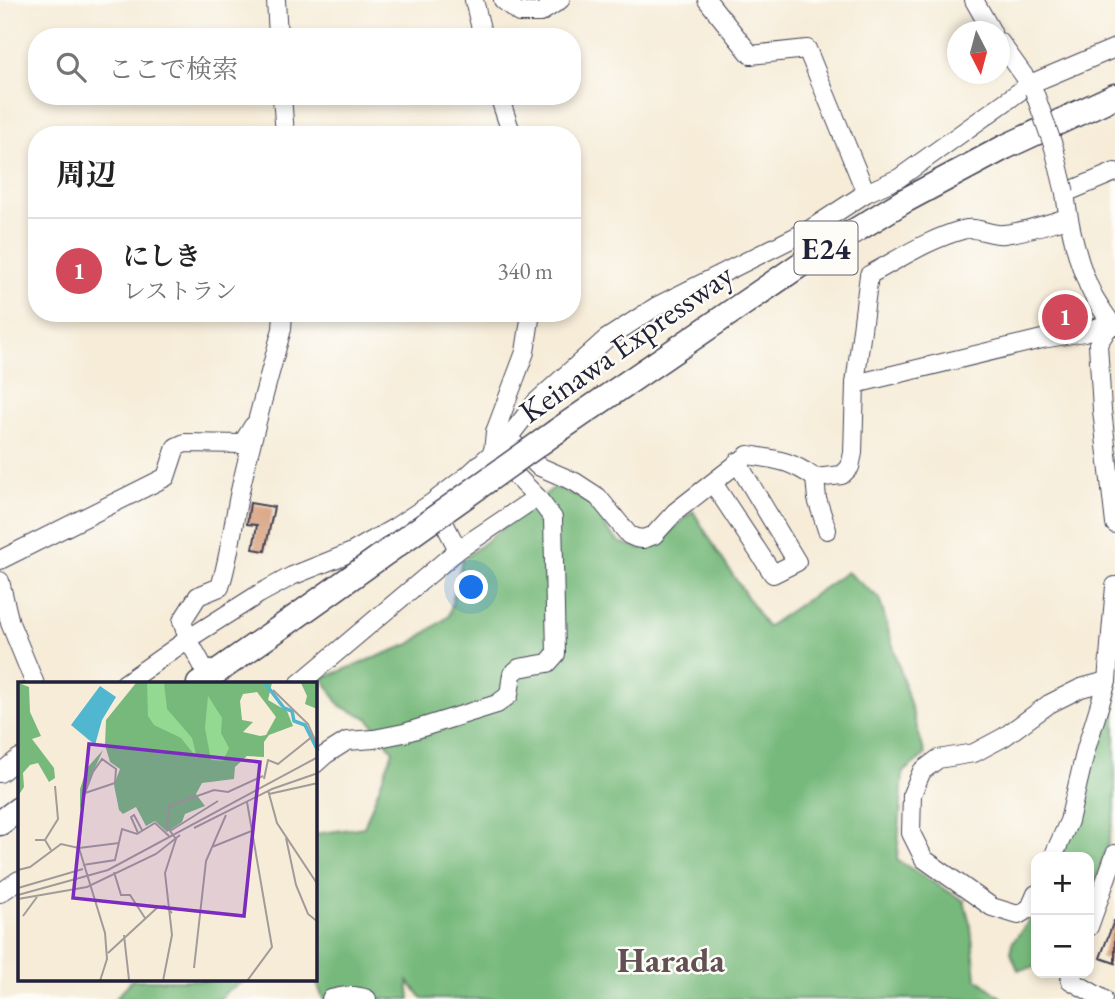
<!DOCTYPE html>
<html lang="ja">
<head>
<meta charset="utf-8">
<style>
	:root { --surface:#fff; --page:#f2f2f2; --text:#222; --muted:#767676; --line:#e0e0e0; --accent:#d1495b }
	body { margin:0; font-family:"EB Garamond","Noto Serif JP",serif; background:var(--page); color:var(--text) }
	.controls { position:absolute; right:21px; bottom:21px; display:grid; overflow:hidden; border-radius:14px; box-shadow:0 4px 10px #0003 }
	.controls button { width:63px; height:63px; display:grid; place-items:center; padding:0; border:0; border-bottom:2px solid var(--line); background:var(--surface); color:var(--text); font:35px sans-serif }
	.compass { position:absolute; left:947px; top:21px; width:63px; height:63px; border-radius:50%; background:var(--surface); box-shadow:0 4px 10px #0003; rotate:174deg }
	.you { position:absolute; left:472px; top:588px; width:24px; height:24px; margin:-18px; border:5px solid #fff; border-radius:50%; background:#1a73e8; box-shadow:0 0 0 10px #1a73e833 }
	.badge { display:grid; place-items:center; width:46px; height:46px; border-radius:50%; background:var(--accent); color:#fff; font-size:23px; font-weight:700 }
	.pin { position:absolute; translate:-50% -50%; border:4px solid #fff; box-shadow:0 2px 7px #0006 }
	.list { margin:0; padding:0; list-style:none }
	h2 { display:flex; justify-content:space-between; align-items:center; height:91px; margin:0; padding:0 28px; font-size:30px }
	h2 small { font-size:23px; font-weight:400; color:var(--muted) }
	.list li { display:grid; grid-template-columns:46px 1fr auto; gap:21px; align-items:center; box-sizing:border-box; height:105px; padding:0 28px; border-top:2px solid var(--line) }
	.list b { display:block; font-size:26px; white-space:nowrap }
	.list p { margin:0; font-size:23px; white-space:nowrap; color:var(--muted) }
	.list em { font-size:23px; font-style:normal; color:var(--muted) }
	.icon { flex:none; width:38px; height:38px; fill:none; stroke:currentColor; stroke-width:2; stroke-linecap:round; stroke-linejoin:round }
	.map { position:relative; flex:none; width:1115px; height:999px; overflow:hidden }
	.search { position:absolute; background:var(--surface); box-shadow:0 4px 10px #0003; left:28px; top:28px; width:553px; height:77px; display:flex; align-items:center; gap:18px; box-sizing:border-box; padding:0 24px; border-radius:28px; color:var(--muted); font-size:26px }
	.panel { position:absolute; background:var(--surface); box-shadow:0 4px 10px #0003; left:28px; top:126px; width:553px; height:196px; border-radius:28px }
	.map>svg:first-child { display:block }
	.forest { fill:#77b97b; stroke:#4c6e5b; stroke-width:2 }
	.building { fill:#d9a483 }
	.lines { fill:none; stroke-linecap:round; stroke-linejoin:round }
	.minor-casing { stroke:#424053; stroke-width:20 }
	.highway-casing { stroke:#424053; stroke-width:27 }
	.minor { stroke:#fff; stroke-width:18 }
	.highway { stroke:#fff; stroke-width:24 }
	.minor-bridge-casing { stroke:#424053; stroke-width:20; stroke-linecap:butt }
	.highway-bridge-casing { stroke:#424053; stroke-width:27; stroke-linecap:butt }
	.minor-bridge { stroke:#fff; stroke-width:18 }
	.highway-bridge { stroke:#fff; stroke-width:24 }
	.labels { text-anchor:middle; dominant-baseline:central; stroke-width:5; stroke-linejoin:round; paint-order:stroke }
	.shield { fill:#fdfcf7; stroke:#646373; stroke-width:2 }
	.shield-label { font-size:30px; font-weight:bold; fill:#22223b }
	.street-label { font-size:32px; fill:#22223b; stroke:#fdfcf7 }
	.quarter-label { font-size:35px; font-weight:bold; fill:#625054; stroke:#fdfcf7 }
	.inset-river { fill:none; stroke:#51b6cf; stroke-width:3.5 }
	.inset-road { fill:none; stroke:#a19b99; stroke-width:2 }
	.view { fill:#7b2cbf; fill-opacity:0.15; stroke:#7b2cbf; stroke-width:3.5 }
	.inset-edge { fill:none; stroke:#22223b; stroke-width:3.5 }
</style>
</head>
<body>
<div class="map">
<svg width="1115" height="999" viewBox="0 0 1115 999">
	<rect width="100%" height="100%" fill="#fdfcf7"/>
	<filter id="ink" filterUnits="userSpaceOnUse"><feTurbulence type="fractalNoise" baseFrequency=".0143" numOctaves="2"/><feDisplacementMap in="SourceGraphic" scale="14" xChannelSelector="R" yChannelSelector="G"/><feConvolveMatrix kernelMatrix="1 2 1 2 8 2 1 2 1" color-interpolation-filters="sRGB"/></filter>
	<filter id="wash" filterUnits="userSpaceOnUse"><feTurbulence type="fractalNoise" baseFrequency=".00686" numOctaves="4" result="noise"/><feDisplacementMap in="SourceGraphic" scale="28" xChannelSelector="R" yChannelSelector="G"/><feGaussianBlur stdDeviation="1.57" result="paint"/><feColorMatrix in="noise" values="0 0 0 0 0 0 0 0 0 0 0 0 0 0 0 0 0 1.4 0 .05"/><feComposite in="paint" operator="in"/></filter>
	<g filter="url(#wash)">
		<rect width="100%" height="100%" fill="#f6ecd8"/>
		<g class="forest">
			<polygon points="555,487 590,501 604,516 607,530 619,542 640,549 659,542 693,511 717,551 767,627 847,572 879,598 925,755 903,772 897,860 964,901 971,927 976,978 1003,999 423,999 408,981 410,999 323,999 317,983 314,980 315,834 364,827 393,751 368,718 340,706 323,678 410,644 449,616 462,560"/>
			<polygon points="1115,669 1115,812 1108,844 1089,899 1089,857 1062,857"/>
			<polygon points="1036,912 1036,967 1018,970 1011,953 1012,943"/>
			<polygon points="132,980 245,980 226,992 220,999 115,999"/>
		</g>
		<g id="blocks">
			<g class="building">
				<polygon points="1070,303 1072,322 1058,325 1056,305"/>
				<polygon points="250,503 274,507 265,551 253,549 257,525 247,524"/>
				<polygon points="1114,921 1115,921 1115,963 1100,958"/>
			</g>
		</g>
	</g>
	<g filter="url(#ink)">
		<use href="#blocks" fill-opacity="0" stroke="#424053" stroke-width="2"/>
		<g class="lines">
			<g class="minor-casing">
				<g id="minor">
					<polyline points="276,0 278,37"/>
					<polyline points="474,0 483,37"/>
					<polyline points="503,0 519,13 540,13 560,0"/>
					<polyline points="707,0 751,55 807,49 866,193"/>
					<polyline points="974,0 992,32"/>
					<polyline points="1000,42 1030,84 1034,91"/>
					<polyline points="282,96 285,135"/>
					<polyline points="499,96 512,135"/>
					<path d="M1115,172L1065,193C1069,225 1078,266 1093,295C1098,304 1105,314 1111,323L1115,326"/>
					<polyline points="1111,323 1098,344 1102,410 1115,524"/>
					<polyline points="855,384 1042,339 1084,332 1111,323"/>
					<path d="M495,432L508,438L538,466L575,482L598,497L629,535L636,538L643,539L654,535L675,512L748,455C779,460 789,460 815,478L842,475L850,467L853,453L855,384L869,275C899,259 929,239 962,230C977,225 989,236 1004,234C1025,232 1048,223 1068,218"/>
					<polyline points="815,478 817,499 827,530"/>
					<polyline points="713,483 773,574 797,562 737,462"/>
					<polyline points="436,507 458,550"/>
					<polyline points="0,560 166,477 176,447 185,443 242,444 253,426"/>
					<polyline points="0,581 10,623 35,684"/>
					<path d="M204,668L188,639L182,621L198,596L220,587C230,556 233,523 240,491C252,437 267,383 282,329L283,313"/>
					<polyline points="124,684 188,639 259,594 292,576 352,552 394,528 433,502 467,476 493,452 508,438 536,402 606,339 657,306 809,230 866,193 899,178 1030,84 1115,48"/>
					<polyline points="299,684 458,550 537,497"/>
					<polyline points="315,764 325,755 347,741 374,739 404,733 497,704 509,695 512,674 519,668 548,663 556,654 553,518 537,497 493,452 495,432 525,352 531,313"/>
					<polyline points="0,773 19,758"/>
					<polyline points="1053,857 1069,821 1086,749 1107,681 1115,586"/>
					<polyline points="0,893 19,880"/>
					<polyline points="1036,894 1030,908 1018,915 992,907 924,859 911,833 912,794 922,771 938,759 974,753 1004,737 1049,704 1081,688 1107,681"/>
					<polyline points="1089,927 1115,854"/>
					<polyline points="1073,973 1070,980 1103,999"/>
					<path d="M331,999C343,996 355,994 367,999"/>
				</g>
			</g>
			<g class="highway-casing">
				<g id="highway">
					<polyline points="557,431 810,258 904,201 1005,147 1115,96"/>
					<polyline points="199,684 294,618"/>
					<polyline points="0,823 19,809"/>
				</g>
			</g>
			<use href="#minor" class="minor"/>
			<use href="#highway" class="highway"/>
			<g class="minor-bridge-casing">
				<polyline id="minor-bridge" points="1034,91 1054,148 1065,193"/>
			</g>
			<g class="highway-bridge-casing">
				<polyline id="highway-bridge" points="294,618 557,431"/>
			</g>
			<use href="#minor-bridge" class="minor-bridge"/>
			<use href="#highway-bridge" class="highway-bridge"/>
		</g>
	</g>
	<g class="labels">
		<rect class="shield" x="794.5" y="221.5" width="63" height="53" rx="5"/>
		<g class="shield-label">
			<text x="826" y="248">E24</text>
		</g>
		<g class="street-label">
			<text transform="translate(626 343) rotate(-35)">Keinawa Expressway</text>
		</g>
		<g class="quarter-label">
			<text x="671" y="959">Harada</text>
		</g>
	</g>
	<g transform="translate(18 682)">
		<rect width="299" height="299" fill="#f6ecd8"/>
		<path d="M120,1H226L217,16L216,81L181,86L132,65Z" fill="#94d991"/>
		<path d="M1,1L11,5L12,30L23,54L14,57L36,86L37,96L31,100L20,81L12,83L5,91L6,105L0,114ZM118,1H129L130,34L136,43L163,56L179,76L174,56L149,27L146,1H254L250,18L269,29L275,44L251,53L246,60V75L229,74L217,85L216,97L184,101L178,112L187,124L167,132L164,140L149,150L137,139L128,144L118,125L105,132L101,128L96,103L102,87L92,80L87,63L88,38ZM239,10L258,35L248,53L242,54L225,50L235,40L224,38L222,19L225,12ZM190,14L204,36L203,51L211,66L205,79L193,78L187,46ZM283,1H299V27L287,22L289,14ZM85,68L67,108L62,128V107L69,86Z" fill="#77b97b" fill-rule="evenodd"/>
		<path d="M82,4L98,15L84,38L77,63L53,43Z" fill="#51b6cf"/>
		<path class="inset-river" d="M247,1L266,26L274,29L276,39L287,43L300,69"/>
		<path class="inset-road" d="M255,8L290,42L300,65M246,97L250,78L260,82L295,54M250,108L259,141L300,203M251,112L300,101M176,146L254,107L300,91M152,149L200,119M120,151L113,135L116,133L124,148M268,156L278,203L290,232L300,240M17,158H27L33,168M27,158L40,137L37,104M194,165L236,148M61,166L65,119L67,111L75,90L84,77L98,87L97,101L67,111M61,166L101,161M65,183L97,178L104,147L119,152L137,141L151,154M0,188L12,185L43,162L61,166L87,251L89,277L82,299M96,190L103,213H112L127,236M0,206L65,187M0,213L90,188L300,75M0,217L69,205L138,172L162,153M5,234L19,215M106,253L111,298M90,271L140,225L147,224L154,231M176,286L188,179L208,133M145,299L154,253L147,191L158,157L149,145L151,124L196,108L210,110L245,94M229,299L254,265L229,120"/>
		<path class="view" d="M71,62L242,80L226,234L55,216Z"/>
		<rect width="299" height="299" class="inset-edge"/>
	</g>
</svg>
<div class="controls">
<button>+</button>
<button>−</button>
</div>
<svg class="compass" viewBox="-18 -18 36 36"><path d="M0-13l5 13h-10z" fill="#e53935"/><path d="M0 13l5-13h-10z" fill="#767676"/></svg>
<div class="you"></div>
<div class="pin badge" style="left:1065px;top:317px">1</div>
<div class="search"><svg class="icon" aria-label="search" viewBox="0 0 24 24"><circle cx="10" cy="10" r="6"/><path d="M15 15l6 6"/></svg>ここで検索</div>
<section class="panel">
<h2>周辺<small></small></h2>
<ul class="list">
<li><span class="badge">1</span><div><b>にしき</b><p>レストラン</p></div><em>340 m</em></li>
</ul>
</section>
</div>
</body>
</html>
